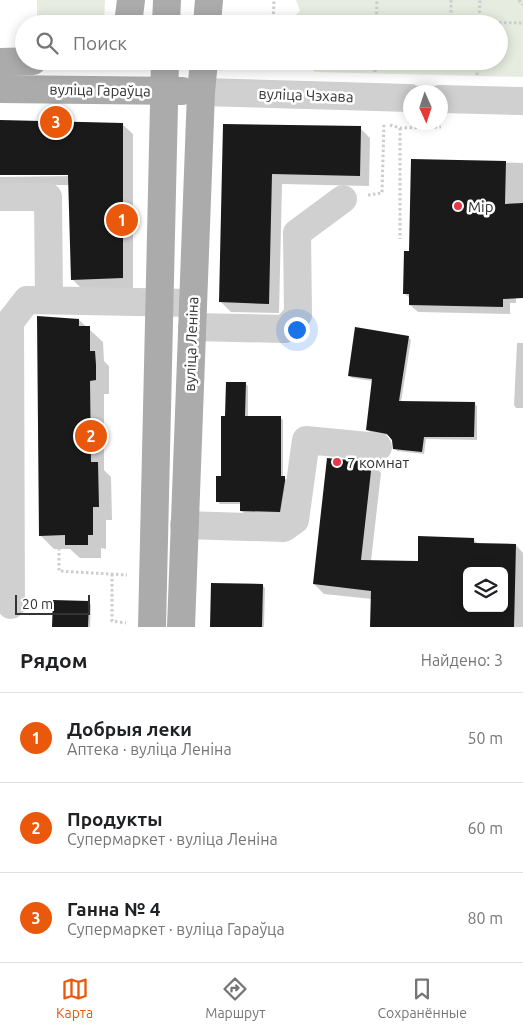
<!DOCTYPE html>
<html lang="ru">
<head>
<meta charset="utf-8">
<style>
	:root { --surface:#fff; --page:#f2f2f2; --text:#202124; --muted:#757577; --line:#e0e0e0; --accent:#ea580c }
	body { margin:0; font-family:Ubuntu,sans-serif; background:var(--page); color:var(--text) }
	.controls { position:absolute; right:15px; bottom:15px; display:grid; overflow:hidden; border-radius:8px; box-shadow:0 2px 12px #0003 }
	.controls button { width:45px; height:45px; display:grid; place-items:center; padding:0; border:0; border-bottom:1px solid var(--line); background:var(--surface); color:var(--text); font:25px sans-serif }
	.compass { position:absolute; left:403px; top:85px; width:45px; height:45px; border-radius:50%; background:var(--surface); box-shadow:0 2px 12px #0003; rotate:177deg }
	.scale { position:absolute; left:15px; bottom:12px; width:75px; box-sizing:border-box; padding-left:5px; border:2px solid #333; border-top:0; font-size:14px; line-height:18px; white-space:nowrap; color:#333; -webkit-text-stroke:4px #fff; paint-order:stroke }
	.you { position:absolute; left:296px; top:329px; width:18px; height:18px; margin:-12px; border:4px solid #fff; border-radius:50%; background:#1a73e8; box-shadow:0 0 0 8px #1a73e833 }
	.badge { display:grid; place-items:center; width:32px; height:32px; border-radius:50%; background:var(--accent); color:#fff; font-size:16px; font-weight:700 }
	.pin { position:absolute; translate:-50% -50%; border:2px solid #fff; box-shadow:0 1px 5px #0006 }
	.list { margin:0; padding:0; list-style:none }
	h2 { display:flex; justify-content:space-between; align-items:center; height:65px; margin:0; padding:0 20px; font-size:21px }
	h2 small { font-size:16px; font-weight:400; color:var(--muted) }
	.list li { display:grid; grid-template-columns:32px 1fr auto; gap:15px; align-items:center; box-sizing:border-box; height:90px; padding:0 20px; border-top:1px solid var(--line) }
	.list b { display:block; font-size:19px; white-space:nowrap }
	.list p { margin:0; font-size:16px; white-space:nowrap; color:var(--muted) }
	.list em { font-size:16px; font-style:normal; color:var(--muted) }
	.icon { flex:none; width:28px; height:28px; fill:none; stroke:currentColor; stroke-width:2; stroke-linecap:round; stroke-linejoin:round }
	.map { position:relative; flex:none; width:523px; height:627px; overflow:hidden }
	.search { position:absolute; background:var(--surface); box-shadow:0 2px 12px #0003; left:15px; right:15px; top:15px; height:55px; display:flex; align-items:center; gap:12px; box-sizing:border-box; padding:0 18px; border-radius:28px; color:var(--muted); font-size:19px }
	.sheet { height:335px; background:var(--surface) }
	nav { display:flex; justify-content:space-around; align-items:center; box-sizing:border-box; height:70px; border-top:1px solid var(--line); background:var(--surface); font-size:14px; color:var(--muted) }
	nav a { display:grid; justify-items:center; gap:2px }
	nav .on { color:var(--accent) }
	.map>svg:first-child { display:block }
	.green { fill:#e6ecdf }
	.shadow { fill:#0003; fill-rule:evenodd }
	.building { fill:#1a1a1a; fill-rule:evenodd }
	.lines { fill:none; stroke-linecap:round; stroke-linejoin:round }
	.path { stroke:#cdcdcd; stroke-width:3; stroke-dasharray:2.5 2.5; stroke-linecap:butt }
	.minor { stroke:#d0d0d0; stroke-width:28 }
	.major { stroke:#ababab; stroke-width:28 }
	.poi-dot { fill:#e63946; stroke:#fff; stroke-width:2 }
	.labels { text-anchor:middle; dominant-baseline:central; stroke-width:5; stroke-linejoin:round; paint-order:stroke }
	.street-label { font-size:15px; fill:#333; stroke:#fff }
	.poi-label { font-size:15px; fill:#333; stroke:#fff; text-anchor:start }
</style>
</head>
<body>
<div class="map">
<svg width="523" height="627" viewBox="0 0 523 627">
	<rect width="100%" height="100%" fill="#fff"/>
	<g class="green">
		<polygon points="37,0 105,0 104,24 37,24"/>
		<polygon points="296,0 523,0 523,77 314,72 314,61 499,61 499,24 286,24 300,11"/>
	</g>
	<g class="shadow">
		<polygon points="0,122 122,124 133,134 133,288 82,289 72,279 70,185 0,185 0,177 75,176 75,174 0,174"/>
		<polygon points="224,125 360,128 370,138 369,186 282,184 279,313 231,312 221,302"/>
		<polygon points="412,160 523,163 523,292 516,292 516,303 510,303 510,314 418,312 410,305 411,299 404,293 411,252"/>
		<polygon points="79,320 103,342 104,361 109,366 109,394 104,394 104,470 111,477 112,520 106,520 106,549 101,548 101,558 80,558 70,549 54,549 40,535"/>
		<polygon points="408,337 411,340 401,402 474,403 477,406 477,440 426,439 424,454 397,451 395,448 393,440 390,436 370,432 368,430 373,381 352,378 349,375"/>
		<polygon points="517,343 523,343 523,408 516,408 514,405"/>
		<polygon points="245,383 248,386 248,417 280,417 283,420 283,477 287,480 282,514 244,513 241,511 241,504 220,504 217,501 222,477 226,417"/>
		<path d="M371,463L381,473L371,561L419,563L473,539L478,544L516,545L523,553V627H371L372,599L324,594L314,584ZM467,571H504V608H467Z"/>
		<polygon points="262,585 265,588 264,627 212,627"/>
		<polygon points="88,602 91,605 90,627 53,627"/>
	</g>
	<g class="building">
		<polygon points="0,120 123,123 123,278 71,280 68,175 0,175"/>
		<polygon points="223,124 361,126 360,176 272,174 269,304 219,302"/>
		<polygon points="411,159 506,161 505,204 523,203 523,298 503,299 503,307 409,305 409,294 403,294 404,251 409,251"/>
		<polygon points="37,316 79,319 79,326 90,326 90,351 95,351 96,365 96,380 90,381 91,462 98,462 99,507 93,507 93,535 88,535 88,545 65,545 65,535 39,536"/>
		<polygon points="355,327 409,336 399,401 475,402 474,437 424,437 422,452 393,449 392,440 387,434 366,430 372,379 348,376"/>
		<polygon points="226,382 246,382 245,416 281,416 281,476 285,476 285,481 280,512 240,511 240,502 216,502 216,476 221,476 221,416 225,416"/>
		<path d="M327,458L372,462L361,560L418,561V536L474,538V543L516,544L514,627H370L371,591L313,584ZM467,571H504V608H467Z"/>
		<polygon points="211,583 263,584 262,627 210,627"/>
		<polygon points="53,600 89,601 88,627 52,627"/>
	</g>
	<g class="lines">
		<g class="path">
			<polyline points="451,0 451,22 523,23"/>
			<polyline points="519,0 523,5"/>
			<polyline points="479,23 480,0"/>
			<polyline points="273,24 274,0"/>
			<polyline points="376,24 377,0"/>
			<polyline points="375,72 375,61"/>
			<polyline points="477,75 478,61"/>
			<polyline points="390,125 400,128 441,127"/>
			<polyline points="400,128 400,239"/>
			<polyline points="368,195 382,193 384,123"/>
			<polyline points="59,543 59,571 127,575"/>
			<polyline points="112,574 112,621 126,623"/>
		</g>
		<g class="minor">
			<polyline points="201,92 410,98"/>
			<polyline points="440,99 523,101"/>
			<polyline points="0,197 48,197 49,300"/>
			<polyline points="192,327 285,329 298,315 297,233 343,199"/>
			<polyline points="184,525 284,528 295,520 306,440 378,447"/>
			<polyline points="11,605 10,322 27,300 192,303"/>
		</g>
		<g class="major">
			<polyline points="128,24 131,0"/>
			<polyline points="166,24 167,0"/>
			<polyline points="207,24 209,0"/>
			<polyline points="0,62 33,61"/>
			<polyline points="0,89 182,91"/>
			<polyline points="152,627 165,61"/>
			<polyline points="181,627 201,92 204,61"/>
		</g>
	</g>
	<g class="poi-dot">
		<circle cx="458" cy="206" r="5"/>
		<circle cx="337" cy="462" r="5"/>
	</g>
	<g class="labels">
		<g class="street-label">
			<text transform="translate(100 90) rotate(1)">вуліца Гараўца</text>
			<text transform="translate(306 95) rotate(2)">вуліца Чэхава</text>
			<text transform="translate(191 344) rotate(-88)">вуліца Леніна</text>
		</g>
		<g class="poi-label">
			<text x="468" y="206">Мір</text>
			<text x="347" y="462">7 комнат</text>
		</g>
	</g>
</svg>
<div class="controls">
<button><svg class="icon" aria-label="layers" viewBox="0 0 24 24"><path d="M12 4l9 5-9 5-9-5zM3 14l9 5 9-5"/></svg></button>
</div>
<svg class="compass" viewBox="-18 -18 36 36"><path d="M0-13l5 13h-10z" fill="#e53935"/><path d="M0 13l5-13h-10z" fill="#757577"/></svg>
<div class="scale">20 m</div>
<div class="you"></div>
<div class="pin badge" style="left:122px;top:220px">1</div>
<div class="pin badge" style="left:91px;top:436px">2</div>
<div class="pin badge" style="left:56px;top:122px">3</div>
<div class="search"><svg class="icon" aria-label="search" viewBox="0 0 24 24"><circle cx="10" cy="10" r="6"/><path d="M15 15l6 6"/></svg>Поиск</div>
</div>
<section class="sheet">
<h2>Рядом<small>Найдено: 3</small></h2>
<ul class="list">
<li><span class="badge">1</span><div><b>Добрыя леки</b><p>Аптека · вуліца Леніна</p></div><em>50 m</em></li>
<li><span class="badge">2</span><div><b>Продукты</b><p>Супермаркет · вуліца Леніна</p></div><em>60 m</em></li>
<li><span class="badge">3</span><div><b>Ганна № 4</b><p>Супермаркет · вуліца Гараўца</p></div><em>80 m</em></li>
</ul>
</section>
<nav>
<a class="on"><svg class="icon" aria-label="map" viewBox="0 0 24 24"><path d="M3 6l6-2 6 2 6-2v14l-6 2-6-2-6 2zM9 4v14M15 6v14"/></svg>Карта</a>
<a><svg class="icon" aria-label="directions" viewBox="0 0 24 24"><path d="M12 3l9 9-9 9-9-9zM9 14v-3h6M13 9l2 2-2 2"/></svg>Маршрут</a>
<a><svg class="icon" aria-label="saved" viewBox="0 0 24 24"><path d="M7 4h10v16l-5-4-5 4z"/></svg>Сохранённые</a>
</nav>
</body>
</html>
